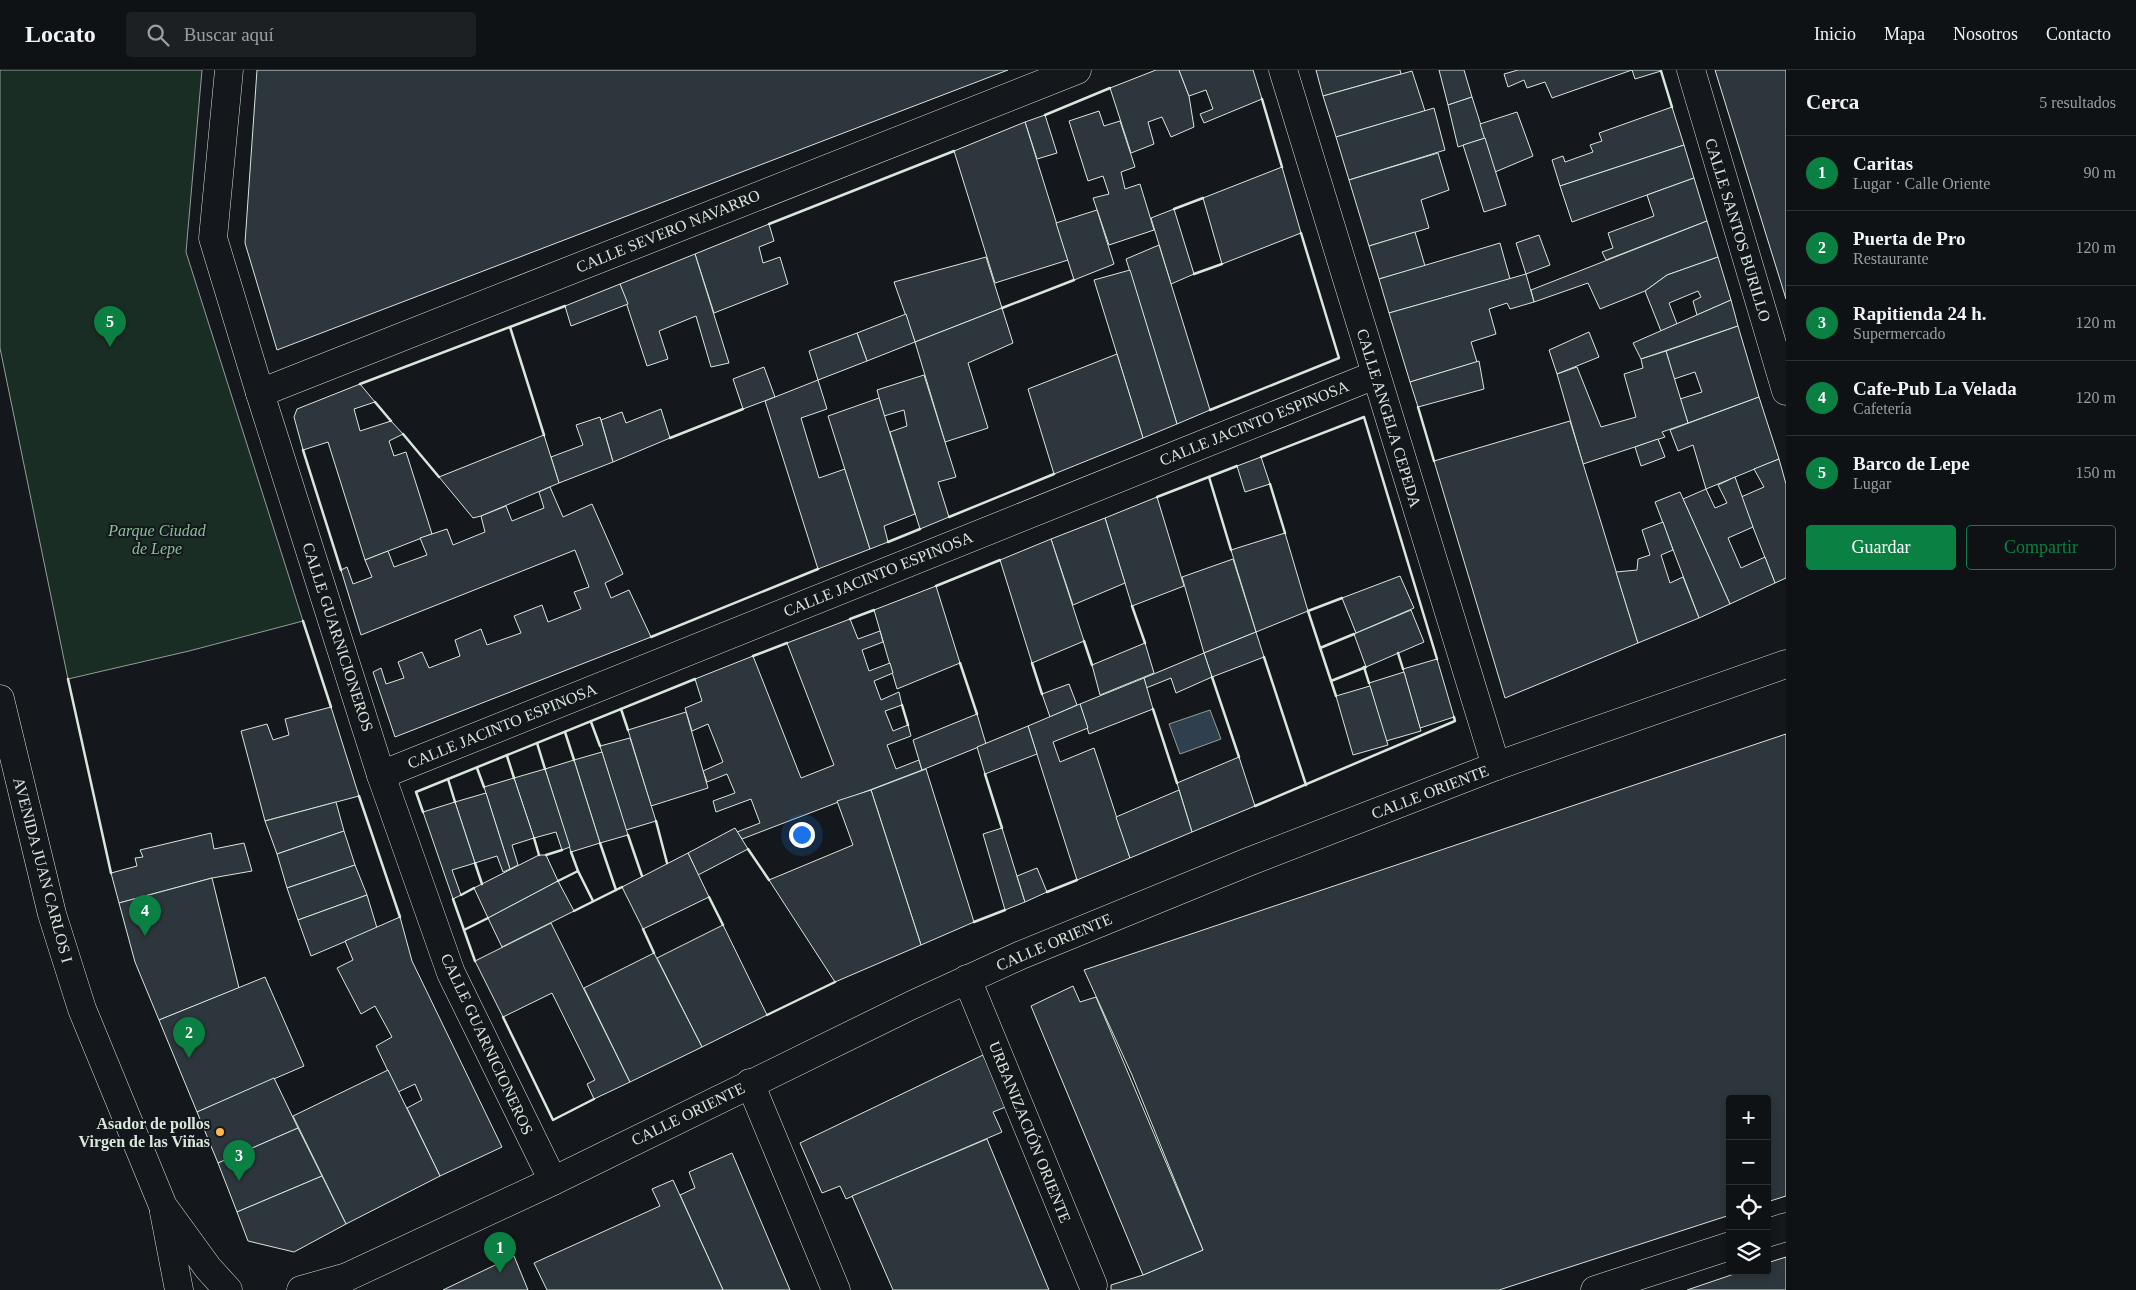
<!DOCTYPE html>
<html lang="es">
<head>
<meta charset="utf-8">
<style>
	:root { --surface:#0f1215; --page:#1d2022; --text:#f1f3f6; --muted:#9b9ea0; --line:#2f3234; --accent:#0b8043 }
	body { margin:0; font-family:Georgia,serif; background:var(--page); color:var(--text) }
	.controls { position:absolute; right:15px; bottom:15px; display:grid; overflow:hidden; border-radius:5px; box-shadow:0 2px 8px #0003 }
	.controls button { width:45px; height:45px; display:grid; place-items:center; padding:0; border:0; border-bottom:1px solid var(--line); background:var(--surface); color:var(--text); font:25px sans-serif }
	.you { position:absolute; left:801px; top:764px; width:18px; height:18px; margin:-12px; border:4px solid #fff; border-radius:50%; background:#1a73e8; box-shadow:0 0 0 8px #1a73e833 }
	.badge { display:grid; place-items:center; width:32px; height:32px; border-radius:50%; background:var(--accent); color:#fff; font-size:16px; font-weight:700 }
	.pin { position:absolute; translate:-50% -41px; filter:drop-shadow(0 1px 2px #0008) }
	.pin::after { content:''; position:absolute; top:26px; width:18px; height:15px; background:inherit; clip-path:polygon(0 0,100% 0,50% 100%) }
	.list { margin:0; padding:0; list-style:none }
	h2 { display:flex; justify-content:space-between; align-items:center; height:65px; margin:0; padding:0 20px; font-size:21px }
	h2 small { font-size:16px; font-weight:400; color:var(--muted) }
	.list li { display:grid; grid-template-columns:32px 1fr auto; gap:15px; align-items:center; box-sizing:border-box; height:75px; padding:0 20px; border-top:1px solid var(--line) }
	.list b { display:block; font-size:19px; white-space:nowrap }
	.list p { margin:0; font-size:16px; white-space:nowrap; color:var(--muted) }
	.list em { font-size:16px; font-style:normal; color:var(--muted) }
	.actions { display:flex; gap:10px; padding:15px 20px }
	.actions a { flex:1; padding:11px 0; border:1px solid var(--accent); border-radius:5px; text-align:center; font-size:18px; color:var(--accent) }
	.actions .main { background:var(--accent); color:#fff }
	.icon { flex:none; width:28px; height:28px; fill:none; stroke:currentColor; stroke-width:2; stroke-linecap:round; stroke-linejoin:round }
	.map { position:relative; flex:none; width:1786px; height:1220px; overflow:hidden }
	header { display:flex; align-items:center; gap:30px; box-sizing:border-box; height:70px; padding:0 25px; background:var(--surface); border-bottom:1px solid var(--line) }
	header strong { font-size:24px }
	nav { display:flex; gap:28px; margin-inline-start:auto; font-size:18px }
	.search { width:350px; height:45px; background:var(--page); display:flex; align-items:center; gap:12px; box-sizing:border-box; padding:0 18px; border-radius:5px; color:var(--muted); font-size:19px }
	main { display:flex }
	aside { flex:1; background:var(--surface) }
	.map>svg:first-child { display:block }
	.green { fill:#1a2d24; stroke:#939e99 }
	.water { fill:#2f3f4d; stroke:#939e99 }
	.building { fill:#2c363c; stroke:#d8e6dc }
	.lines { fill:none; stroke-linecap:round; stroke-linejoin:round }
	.minor-casing { stroke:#d8e6dc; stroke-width:29 }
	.minor { stroke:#14181c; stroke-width:28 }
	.wall { stroke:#d8e6dc; stroke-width:2.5 }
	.poi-dot { fill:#ffb74d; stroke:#14181c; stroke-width:2 }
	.labels { text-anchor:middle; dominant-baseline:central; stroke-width:4; stroke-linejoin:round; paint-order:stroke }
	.street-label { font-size:16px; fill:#d8e6dc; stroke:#14181c }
	.park-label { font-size:16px; font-style:italic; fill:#8ac095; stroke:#14181c }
	.poi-label { font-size:16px; font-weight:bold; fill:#d8e6dc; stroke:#14181c; text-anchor:end }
</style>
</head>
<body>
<header>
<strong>Locato</strong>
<div class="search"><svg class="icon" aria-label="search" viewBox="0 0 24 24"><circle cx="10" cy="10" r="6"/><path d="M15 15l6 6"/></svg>Buscar aquí</div>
<nav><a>Inicio</a><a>Mapa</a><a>Nosotros</a><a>Contacto</a></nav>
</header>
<main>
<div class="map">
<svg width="1786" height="1220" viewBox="0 0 1786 1220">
	<rect width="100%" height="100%" fill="#14181c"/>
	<polygon class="green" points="0,0 202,0 186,182 303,551 189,581 68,609 0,278"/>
	<polygon class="water" points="1210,640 1221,669 1180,684 1169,654"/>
	<g class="building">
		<polygon points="257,0 1008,0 277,280 245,173"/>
		<polygon points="1156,0 1179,0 1189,26 1194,57 1171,67 1162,47 1148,52 1154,74 1131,83 1110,18"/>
		<polygon points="1179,0 1253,0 1262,29 1204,53 1200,44 1213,39 1206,20 1189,26"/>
		<polygon points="1316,0 1400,0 1401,4 1323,26"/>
		<polygon points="1439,0 1464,0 1472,27 1448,35"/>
		<polygon points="1518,0 1661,0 1661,1 1635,9 1632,0 1552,28 1545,12 1527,18 1524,10 1508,17 1504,4"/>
		<polygon points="1715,0 1786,0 1786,229"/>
		<polygon points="1412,1 1425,41 1336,67 1323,26"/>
		<polygon points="1472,27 1485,68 1458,77 1448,35"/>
		<polygon points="1672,37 1684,75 1560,116 1552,90 1563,86 1565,92 1593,82 1590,75 1602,71 1599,63"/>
		<polygon points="1434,38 1445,80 1349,110 1336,67"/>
		<polygon points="1099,41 1104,56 1120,51 1135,97 1121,102 1125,119 1140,114 1154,160 1109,175 1093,128 1109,124 1103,106 1088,111 1069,51"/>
		<polygon points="1517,42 1533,86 1495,102 1480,54"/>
		<polygon points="1045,45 1057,83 1037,89 1025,52"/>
		<polygon points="1025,52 1068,190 995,213 954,81"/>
		<polygon points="1485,68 1506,135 1484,142 1463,75"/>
		<polygon points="1684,75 1694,108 1572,152 1560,116"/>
		<polygon points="1438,83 1449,120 1421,130 1429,158 1369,176 1349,110"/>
		<polygon points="1282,97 1301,163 1222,194 1203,128"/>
		<polygon points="1694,108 1707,151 1606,190 1602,182 1613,178 1608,163 1654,146 1647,125"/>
		<polygon points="1174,139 1194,204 1171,214 1151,148"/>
		<polygon points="1097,140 1114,194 1074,210 1056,153"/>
		<polygon points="1707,151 1718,187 1667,205 1645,221 1600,239 1588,213 1534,232 1531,220"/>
		<polygon points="769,154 774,171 759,177 763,193 780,187 788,214 714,243 695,184"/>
		<polygon points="1415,162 1425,196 1379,209 1369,176"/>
		<polygon points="1539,165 1550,195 1526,204 1516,173"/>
		<polygon points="1500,173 1510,209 1389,243 1379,209"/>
		<polygon points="1159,175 1210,340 1177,354 1126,189"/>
		<polygon points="695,184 729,293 711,297 696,246 659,261 668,289 647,296 620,214"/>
		<polygon points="986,187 1002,238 915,272 894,212"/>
		<polygon points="1718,187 1731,230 1697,245 1693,231 1701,227 1698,221 1669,233 1677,254 1661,261 1645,221 1667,205"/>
		<polygon points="1130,200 1177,354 1143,368 1094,210"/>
		<polygon points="1526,204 1534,232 1510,239 1507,233 1489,239 1496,264 1471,272 1477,292 1410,312 1389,243"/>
		<polygon points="620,214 628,234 571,256 565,236"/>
		<polygon points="1731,230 1738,256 1641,289 1633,273"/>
		<polygon points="1002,238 1013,273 968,293 988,358 945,372 915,272"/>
		<polygon points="906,244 915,272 867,291 857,263"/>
		<polygon points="1738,256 1759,327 1688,353 1680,329 1702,322 1695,302 1674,309 1666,281"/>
		<polygon points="1589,262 1599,287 1557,304 1549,280"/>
		<polygon points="857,263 867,291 818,310 809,281"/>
		<polygon points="1666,281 1688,353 1662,362 1665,367 1583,394 1557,304 1577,297 1601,357 1636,347 1624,304 1643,298 1641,289"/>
		<polygon points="1117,284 1143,368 1054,404 1028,319"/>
		<polygon points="1479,291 1484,319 1418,337 1410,312"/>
		<polygon points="764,297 775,327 743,339 733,309"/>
		<polygon points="924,305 956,407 938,412 949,447 920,459 890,362 907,356 904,340 884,346 877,320"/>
		<polygon points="818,310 827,339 801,348 819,408 845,399 870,479 818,499 765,331"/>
		<polygon points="360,314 375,332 354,339 360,361 391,351 403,364 389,371 394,386 406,382 432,464 365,490 328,372 303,380 294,347 297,339"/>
		<polygon points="1759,327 1779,389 1706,419 1693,375 1678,381 1670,360"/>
		<polygon points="879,328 915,444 884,456 888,472 870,479 828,346"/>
		<polygon points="661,339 670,368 613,392 601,350 622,342 626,353"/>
		<polygon points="600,347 613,392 559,413 551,387 583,375 576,355"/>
		<polygon points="1570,351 1638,573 1505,628 1434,391"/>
		<polygon points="544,365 559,413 481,446 473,448 439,407"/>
		<polygon points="1658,369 1665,387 1641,396 1635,377"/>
		<polygon points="1261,387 1270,414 1245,422 1237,396"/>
		<polygon points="1779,389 1786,414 1786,508 1775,513 1741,427 1764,417 1754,399"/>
		<polygon points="1735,407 1753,457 1728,468 1741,498 1765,487 1775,513 1730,534 1683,429 1706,419 1715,438 1727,433 1718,415"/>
		<polygon points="550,417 563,447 592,434 623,504 605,513 611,528 629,520 651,567 395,667 373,602 381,598 386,614 404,608 398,592 422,582 429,598 460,586 455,570 481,559 487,575 521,563 514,546 542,535 548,552 581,539 574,522 589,517 575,480 361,565 341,500 347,497 353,514 372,507 365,490 388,481 394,497 427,485 420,468 447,459 453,475 485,462 481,446 506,436 512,451 544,438 539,422"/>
		<polygon points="1680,422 1730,534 1699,548 1655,432"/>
		<polygon points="1157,427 1184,516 1132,536 1105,448"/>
		<polygon points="1105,448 1125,513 1073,535 1051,469"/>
		<polygon points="1663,452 1673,480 1661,485 1670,513 1683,507 1699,548 1638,573 1616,502 1637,500 1638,489 1650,485 1642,460"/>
		<polygon points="1285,463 1308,541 1256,562 1231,480"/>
		<polygon points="1051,469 1084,571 1032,593 1000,490"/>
		<polygon points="1233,489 1256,562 1204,583 1182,507"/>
		<polygon points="1400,506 1414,538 1356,563 1342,528"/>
		<polygon points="936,516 960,593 897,619 874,540"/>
		<polygon points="1411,540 1424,572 1366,597 1354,564"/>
		<polygon points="850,549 858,569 880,561 883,572 862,580 869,601 890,593 893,603 874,611 881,630 899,622 902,635 885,641 893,661 908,655 911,666 887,675 896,699 919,690 922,700 742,769 737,762 760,753 751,729 716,742 713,731 735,723 727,704 707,712 703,701 723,692 708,654 692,661 685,638 702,631 695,609 753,586 801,708 834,695 787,573"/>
		<polygon points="1256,562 1264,587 1212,607 1204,583"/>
		<polygon points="1145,573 1154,603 1100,625 1092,595"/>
		<polygon points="1204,583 1212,607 1176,623 1171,608 1146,618 1144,608"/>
		<polygon points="1437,589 1454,647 1420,658 1403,599"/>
		<polygon points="1404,602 1421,661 1386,671 1369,613"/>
		<polygon points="1144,608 1153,639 1089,664 1080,634"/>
		<polygon points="1069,614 1077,635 1050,647 1042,624"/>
		<polygon points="1370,616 1388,675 1353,685 1336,626"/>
		<polygon points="1080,634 1088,658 1053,672 1060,692 1094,678 1130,788 1077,810 1028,656"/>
		<polygon points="331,637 359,726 265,751 241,661 267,654 273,670 289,665 285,649"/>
		<polygon points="686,642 708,718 651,736 628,660"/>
		<polygon points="977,644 986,674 922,700 913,670"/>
		<polygon points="1028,656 1037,684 985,704 977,677"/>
		<polygon points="1786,664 1786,1126 1767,1132 1767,1029 1730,1029 1730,1145 1499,1220 1111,1220 1111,1215 1143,1205 1203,1180 1132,1005 1084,900"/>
		<polygon points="630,668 656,751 626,760 600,676"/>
		<polygon points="602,682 628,765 600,773 574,690"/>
		<polygon points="1239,687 1255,736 1192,762 1177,713"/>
		<polygon points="574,690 600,773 571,782 545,699"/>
		<polygon points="545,699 570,777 562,780 556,762 534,768 514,708"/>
		<polygon points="926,699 974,852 921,875 871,720"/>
		<polygon points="514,708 534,768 512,775 518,795 510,799 484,717"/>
		<polygon points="871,720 921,875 835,912 769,810 853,775 837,731"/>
		<polygon points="1179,720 1192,762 1130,788 1116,747"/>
		<polygon points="486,723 510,799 503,802 497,786 475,793 455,732"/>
		<polygon points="336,732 344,761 277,784 265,751"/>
		<polygon points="455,732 475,793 452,800 461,825 453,829 423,742"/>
		<polygon points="735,758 748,779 698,805 688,783"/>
		<polygon points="1002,758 1025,832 1005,840 983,764"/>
		<polygon points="344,761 355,795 287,818 277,784"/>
		<polygon points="211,763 214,779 244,773 252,801 212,808 119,833 111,803 137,796 135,788 143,787 140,780"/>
		<polygon points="688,783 709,827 643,859 622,817"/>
		<polygon points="539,785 546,785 558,811 488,848 474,818"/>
		<polygon points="355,795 367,825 298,850 287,818"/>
		<polygon points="1037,798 1047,822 1025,832 1017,806"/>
		<polygon points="212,808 239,918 159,950 135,892 119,833"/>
		<polygon points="558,811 574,841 502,877 488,848"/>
		<polygon points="367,825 377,858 311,886 298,850"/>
		<polygon points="400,847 412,891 502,1077 440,1106 407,1038 422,1030 415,1014 398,1022 376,976 392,967 375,936 361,944 337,898 353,890 345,871"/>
		<polygon points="551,853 630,1012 594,1029 587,1014 595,1010 552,923 503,947 475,891"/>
		<polygon points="723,855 767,945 702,977 657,888"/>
		<polygon points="654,883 702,977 630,1012 584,918"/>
		<polygon points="265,907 304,996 197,1042 159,950"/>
		<polygon points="1073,916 1080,932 1096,927 1203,1180 1143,1205 1031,936"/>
		<polygon points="983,985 1008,1036 993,1042 1002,1062 846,1129 840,1116 822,1123 800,1073"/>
		<polygon points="388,1000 440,1106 346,1154 293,1046"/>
		<polygon points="274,1008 298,1058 218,1093 197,1042"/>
		<polygon points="298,1058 322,1106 237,1142 218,1093"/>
		<polygon points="987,1069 1049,1220 893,1220 852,1126"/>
		<polygon points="732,1083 790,1220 723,1220 680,1125 695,1118 689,1102"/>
		<polygon points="322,1106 346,1154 294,1182 248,1171 237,1142"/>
		<polygon points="673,1110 723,1220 547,1220 534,1193 660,1136 652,1119"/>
		<polygon points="514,1186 528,1220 443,1220"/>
		<polygon points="1786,1187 1786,1220 1687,1220 1743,1201 1767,1201 1767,1193"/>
	</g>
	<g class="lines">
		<g class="minor-casing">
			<g id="minor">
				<polyline points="229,0 213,168 260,323 381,705 451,903 553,1111"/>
				<polyline points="1283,0 1496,696"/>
				<polyline points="1691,0 1786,321"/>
				<polyline points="260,323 1077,0"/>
				<polyline points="0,629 52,844 82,939 163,1136 208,1198 228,1220"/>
				<polyline points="381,705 1375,305"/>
				<polyline points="967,909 1093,1215"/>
				<polyline points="750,1013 836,1220"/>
				<polyline points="164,1142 179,1220"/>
				<polyline points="1767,1163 1786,1157"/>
				<polyline points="301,1220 347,1207 553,1111 912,935 1021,885 1248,792 1496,696 1786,594"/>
				<polyline points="1595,1220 1730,1176"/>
			</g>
		</g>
		<use href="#minor" class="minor"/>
		<g class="wall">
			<polyline points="1661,1 1672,37"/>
			<polyline points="1262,29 1282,97"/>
			<polyline points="1045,45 1110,18"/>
			<polyline points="1174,139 1203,128"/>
			<polyline points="769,154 954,81"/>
			<polyline points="1194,204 1222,194"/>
			<polyline points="1002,238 1074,210"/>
			<polyline points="510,257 565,236"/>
			<polyline points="360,314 510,257 544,365"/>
			<polyline points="375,332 391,351"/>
			<polyline points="1418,337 1434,391"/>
			<polyline points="1210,340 1339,288 1301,163"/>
			<polyline points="403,364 439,407"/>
			<polyline points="670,368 743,339"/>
			<polyline points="303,380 341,500"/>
			<polyline points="1261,387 1364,347 1437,589"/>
			<polyline points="1209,407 1231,480"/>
			<polyline points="1270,414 1285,463"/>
			<polyline points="1157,427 1237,396"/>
			<polyline points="949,447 1054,404"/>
			<polyline points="888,472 920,459"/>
			<polyline points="936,516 1000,490"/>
			<polyline points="1132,536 1145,573"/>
			<polyline points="850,549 874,540"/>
			<polyline points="303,551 331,637"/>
			<polyline points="651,567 818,499"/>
			<polyline points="1084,571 1092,595"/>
			<polyline points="1320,578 1354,564"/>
			<polyline points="1398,583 1403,599"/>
			<polyline points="753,586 787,573"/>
			<polyline points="1264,587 1306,715"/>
			<polyline points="960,593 977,644"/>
			<polyline points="1032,593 1042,624"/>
			<polyline points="1364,597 1369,613"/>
			<polyline points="1212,607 1239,687"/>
			<polyline points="68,609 111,803"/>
			<polyline points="1331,611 1366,597"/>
			<polyline points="1336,626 1308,541 1342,528"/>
			<polyline points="902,635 908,655"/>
			<polyline points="621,639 628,660"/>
			<polyline points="1153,639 1177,713"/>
			<polyline points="591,652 600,676"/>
			<polyline points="565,662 574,690"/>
			<polyline points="537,673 545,699"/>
			<polyline points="507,686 514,708"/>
			<polyline points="477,698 484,717"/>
			<polyline points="985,704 1002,758"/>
			<polyline points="448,709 455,732"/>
			<polyline points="359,726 400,847"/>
			<polyline points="1255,736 1455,651 1454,647"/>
			<polyline points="423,742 416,722 695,609"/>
			<polyline points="656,751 667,793"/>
			<polyline points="628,765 642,806"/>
			<polyline points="534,768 539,785"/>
			<polyline points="600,773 616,820"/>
			<polyline points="748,779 769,810"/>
			<polyline points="571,782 578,801"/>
			<polyline points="546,785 562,780"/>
			<polyline points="475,793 482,814"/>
			<polyline points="558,811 578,801 593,831"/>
			<polyline points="1047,822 1077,810"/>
			<polyline points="461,825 474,818"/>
			<polyline points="709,827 723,855"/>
			<polyline points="453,829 475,891"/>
			<polyline points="574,841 622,817"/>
			<polyline points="974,852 1005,840"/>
			<polyline points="643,859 654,883"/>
			<polyline points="464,860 488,848"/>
			<polyline points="767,945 835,912"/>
			<polyline points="503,947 553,1050 594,1029"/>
		</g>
	</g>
	<circle class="poi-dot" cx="220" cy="1062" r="5"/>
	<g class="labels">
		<g class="street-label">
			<text transform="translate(1738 160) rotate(73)">CALLE SANTOS BURILLO</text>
			<text transform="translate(668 161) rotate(-22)">CALLE SEVERO NAVARRO</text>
			<text transform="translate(1389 348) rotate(73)">CALLE ANGELA CEPEDA</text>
			<text transform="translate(1254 353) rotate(-22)">CALLE JACINTO ESPINOSA</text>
			<text transform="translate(878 504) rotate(-22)">CALLE JACINTO ESPINOSA</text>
			<text transform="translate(338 567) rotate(72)">CALLE GUARNICIONEROS</text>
			<text transform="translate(502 656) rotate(-22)">CALLE JACINTO ESPINOSA</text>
			<text transform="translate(1430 722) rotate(-21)">CALLE ORIENTE</text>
			<text transform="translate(43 800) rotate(75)">AVENIDA JUAN CARLOS I</text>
			<text transform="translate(1054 872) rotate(-23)">CALLE ORIENTE</text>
			<text transform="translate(487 974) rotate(65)">CALLE GUARNICIONEROS</text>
			<text transform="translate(688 1044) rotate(-26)">CALLE ORIENTE</text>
			<text transform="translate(1030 1062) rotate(68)">URBANIZACIÓN ORIENTE</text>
		</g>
		<g class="park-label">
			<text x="157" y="460">Parque Ciudad<tspan x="157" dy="18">de Lepe</tspan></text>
		</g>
		<g class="poi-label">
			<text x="210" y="1053">Asador de pollos<tspan x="210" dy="18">Virgen de las Viñas</tspan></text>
		</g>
	</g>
</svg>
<div class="controls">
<button>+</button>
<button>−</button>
<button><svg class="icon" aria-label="locate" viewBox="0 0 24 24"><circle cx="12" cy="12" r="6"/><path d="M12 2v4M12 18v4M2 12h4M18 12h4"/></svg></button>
<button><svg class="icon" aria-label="layers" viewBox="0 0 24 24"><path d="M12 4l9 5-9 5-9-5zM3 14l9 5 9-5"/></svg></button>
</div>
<div class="you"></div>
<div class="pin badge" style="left:500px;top:1203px">1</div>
<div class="pin badge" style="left:189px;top:988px">2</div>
<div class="pin badge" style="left:239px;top:1111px">3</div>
<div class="pin badge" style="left:145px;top:866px">4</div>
<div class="pin badge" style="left:110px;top:277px">5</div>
</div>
<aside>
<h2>Cerca<small>5 resultados</small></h2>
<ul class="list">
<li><span class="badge">1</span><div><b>Caritas</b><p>Lugar · Calle Oriente</p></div><em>90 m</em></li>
<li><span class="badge">2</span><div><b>Puerta de Pro</b><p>Restaurante</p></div><em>120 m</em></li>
<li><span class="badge">3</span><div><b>Rapitienda 24 h.</b><p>Supermercado</p></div><em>120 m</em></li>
<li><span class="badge">4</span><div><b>Cafe-Pub La Velada</b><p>Cafetería</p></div><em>120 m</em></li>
<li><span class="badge">5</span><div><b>Barco de Lepe</b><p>Lugar</p></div><em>150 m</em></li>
</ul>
<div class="actions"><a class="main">Guardar</a><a>Compartir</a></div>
</aside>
</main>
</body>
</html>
